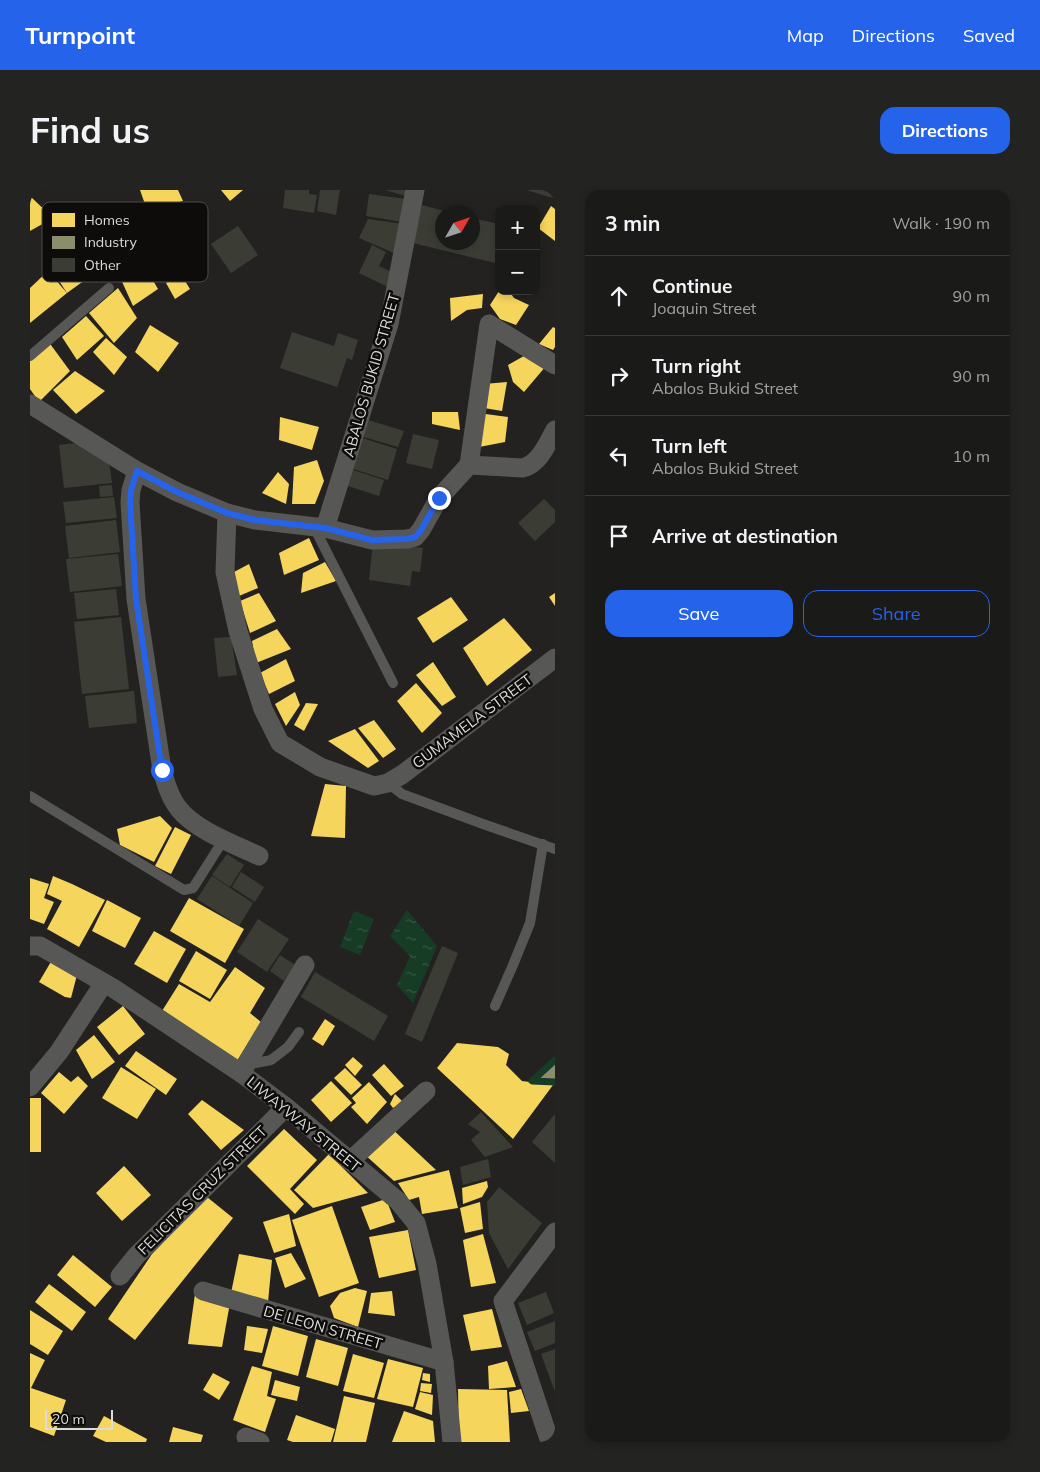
<!DOCTYPE html>
<html lang="en">
<head>
<meta charset="utf-8">
<style>
	:root { --surface:#1a1a18; --page:#232321; --text:#f1f3f6; --muted:#9fa1a2; --line:#383837; --accent:#2563eb }
	body { margin:0; font-family:Mulish,sans-serif; background:var(--page); color:var(--text) }
	.controls { position:absolute; right:15px; top:15px; display:grid; overflow:hidden; border-radius:10px; box-shadow:0 2px 8px #0003 }
	.controls button { width:45px; height:45px; display:grid; place-items:center; padding:0; border:0; border-bottom:1px solid var(--line); background:var(--surface); color:var(--text); font:25px sans-serif }
	.compass { position:absolute; left:405px; top:15px; width:45px; height:45px; border-radius:50%; background:var(--surface); box-shadow:0 2px 8px #0003; rotate:51deg }
	.scale { position:absolute; left:15px; bottom:12px; width:68px; box-sizing:border-box; padding-left:5px; border:2px solid #dddcda; border-top:0; font-size:14px; line-height:18px; white-space:nowrap; color:#dddcda; -webkit-text-stroke:4px #0d0c0b; paint-order:stroke }
	.stop { position:absolute; width:15px; height:15px; margin:-11px; border:4px solid #2563eb; border-radius:50%; background:#fff }
	.stop.end { background:#2563eb; border-color:#fff; box-shadow:0 1px 5px #0008 }
	.list { margin:0; padding:0; list-style:none }
	h2 { display:flex; justify-content:space-between; align-items:center; height:65px; margin:0; padding:0 20px; font-size:21px }
	h2 small { font-size:16px; font-weight:400; color:var(--muted) }
	.list li { display:grid; grid-template-columns:32px 1fr auto; gap:15px; align-items:center; box-sizing:border-box; height:80px; padding:0 20px; border-top:1px solid var(--line) }
	.list b { display:block; font-size:19px; white-space:nowrap }
	.list p { margin:0; font-size:16px; white-space:nowrap; color:var(--muted) }
	.list em { font-size:16px; font-style:normal; color:var(--muted) }
	.actions { display:flex; gap:10px; padding:15px 20px }
	.actions a { flex:1; padding:11px 0; border:1px solid var(--accent); border-radius:15px; text-align:center; font-size:18px; color:var(--accent) }
	.actions .main { background:var(--accent); color:#fff }
	.icon { flex:none; width:28px; height:28px; fill:none; stroke:currentColor; stroke-width:2; stroke-linecap:round; stroke-linejoin:round }
	.map { position:relative; flex:none; width:525px; height:1252px; overflow:hidden; border-radius:15px }
	header { display:flex; align-items:center; gap:30px; box-sizing:border-box; height:70px; padding:0 25px; background:var(--accent); color:#fff }
	header strong { font-size:24px }
	nav { display:flex; gap:28px; margin-inline-start:auto; font-size:18px }
	.intro { display:flex; align-items:center; justify-content:space-between; box-sizing:border-box; height:120px; padding:0 30px }
	h1 { margin:0; font-size:35px }
	.button { padding:12px 22px; border-radius:15px; background:var(--accent); color:#fff; font-size:18px; font-weight:700 }
	main { display:flex; gap:30px; padding:0 30px }
	aside { flex:1; background:var(--surface); border-radius:15px; box-shadow:0 2px 8px #0003 }
	.map>svg:first-child { display:block }
	.water { fill:url(#water-ripples) }
	.homes { fill:#f6d55c }
	.industry { fill:#8c8c6e }
	.lines { fill:none; stroke-linecap:round; stroke-linejoin:round }
	.stream { stroke:#173c25; stroke-width:7 }
	.building { fill:#3b3d35 }
	.lane { stroke:#575756; stroke-width:10 }
	.street { stroke:#575756; stroke-width:19 }
	.route { stroke:#2563eb; stroke-width:6 }
	.labels { text-anchor:middle; dominant-baseline:central; stroke-width:5; stroke-linejoin:round; paint-order:stroke }
	.street-label { font-size:15px; fill:#dddcda; stroke:#0d0c0b }
	.key { fill:#0d0c0b; stroke:#4b4a49; stroke-width:1 }
	.key-label { font-size:14px; fill:#dddcda }
</style>
</head>
<body>
<header>
<strong>Turnpoint</strong>
<nav><a>Map</a><a>Directions</a><a>Saved</a></nav>
</header>
<div class="intro"><h1>Find us</h1><a class="button">Directions</a></div>
<main>
<div class="map">
<svg width="525" height="1252" viewBox="0 0 525 1252">
	<defs>
		<pattern id="water-ripples" width="26" height="14" patternUnits="userSpaceOnUse" patternTransform="scale(1.25)"><rect width="26" height="14" fill="#173c25"/><path d="M2 4q2-2 4 0t4 0M15 11q2-2 4 0t4 0" fill="none" stroke="#385844"/></pattern>
	</defs>
	<rect width="100%" height="100%" fill="#232220"/>
	<g class="water">
		<polygon points="377,720 407,756 383,813 367,795 380,766 360,746"/>
		<polygon points="324,721 344,729 330,765 310,757"/>
	</g>
	<g class="homes">
		<polygon points="110,0 148,0 153,11 117,20"/>
		<polygon points="191,0 213,0 200,11"/>
		<polygon points="0,6 23,28 0,41"/>
		<polygon points="521,16 525,19 525,51 508,38"/>
		<polygon points="47,57 66,82 37,103 22,80"/>
		<polygon points="111,70 128,99 103,116 89,85"/>
		<polygon points="18,81 37,103 0,133 0,98"/>
		<polygon points="150,83 160,99 145,109 136,93"/>
		<polygon points="88,98 107,128 84,153 59,123"/>
		<polygon points="469,101 479,101 484,108 499,115 486,135 470,129 460,115"/>
		<polygon points="453,104 452,118 437,120 421,131 420,108"/>
		<polygon points="56,126 74,146 47,170 32,147"/>
		<polygon points="120,135 149,153 128,182 105,162"/>
		<polygon points="523,137 525,138 525,157 523,160 509,154"/>
		<polygon points="76,148 97,167 84,185 63,162"/>
		<polygon points="18,151 40,181 9,212 0,199 0,168"/>
		<polygon points="501,162 516,176 494,202 483,192 478,175"/>
		<polygon points="45,181 75,201 46,224 23,200"/>
		<polygon points="477,192 472,221 448,217 454,194"/>
		<polygon points="402,222 428,222 430,240 402,234"/>
		<polygon points="448,223 478,227 475,252 444,258"/>
		<polygon points="250,227 289,237 282,260 249,250"/>
		<polygon points="287,270 294,291 285,314 262,314 264,277"/>
		<polygon points="248,282 259,294 256,314 232,303"/>
		<polygon points="279,348 289,370 254,385 249,363"/>
		<polygon points="295,372 306,391 271,403 273,383"/>
		<polygon points="219,374 228,398 209,406 204,382"/>
		<polygon points="229,403 246,431 220,443 210,411"/>
		<polygon points="525,403 525,416 519,407"/>
		<polygon points="421,407 438,430 403,453 387,428"/>
		<polygon points="474,428 502,460 457,496 433,458"/>
		<polygon points="247,439 261,459 226,473 222,451"/>
		<polygon points="256,469 265,491 239,504 230,483"/>
		<polygon points="403,472 426,507 412,516 386,485"/>
		<polygon points="386,493 412,523 392,543 367,511"/>
		<polygon points="265,502 270,515 256,536 245,514"/>
		<polygon points="276,513 288,514 274,541 264,535"/>
		<polygon points="344,530 366,559 353,568 328,538"/>
		<polygon points="325,539 349,571 338,578 298,551"/>
		<polygon points="295,594 316,596 315,648 281,646"/>
		<polygon points="130,626 142,638 124,672 90,655 87,639"/>
		<polygon points="145,637 161,645 141,684 125,676"/>
		<polygon points="23,686 42,694 75,710 49,757 17,739 32,711 17,704"/>
		<polygon points="0,688 19,694 14,708 24,712 14,734 0,729"/>
		<polygon points="159,708 214,739 195,773 140,741"/>
		<polygon points="77,710 111,728 95,758 62,741"/>
		<polygon points="124,741 156,759 137,793 104,774"/>
		<polygon points="166,761 197,780 180,809 149,791"/>
		<polygon points="22,770 47,785 41,808 35,807 9,792"/>
		<polygon points="205,777 235,798 220,823 231,832 207,871 132,821 149,794 180,812"/>
		<polygon points="93,816 115,844 89,865 67,837"/>
		<polygon points="295,829 305,836 293,856 282,849"/>
		<polygon points="64,845 85,872 62,889 46,860"/>
		<polygon points="427,853 468,857 479,864 476,875 492,891 523,895 483,949 407,878"/>
		<polygon points="106,861 147,889 136,905 95,876"/>
		<polygon points="323,867 333,876 325,886 315,875"/>
		<polygon points="354,874 374,896 361,906 342,885"/>
		<polygon points="91,877 126,899 107,929 72,908"/>
		<polygon points="315,878 332,895 321,905 304,888"/>
		<polygon points="29,882 41,892 48,886 58,896 34,924 11,903"/>
		<polygon points="301,891 322,913 301,932 281,910"/>
		<polygon points="339,892 357,912 337,934 321,917 326,913 322,908"/>
		<polygon points="365,904 373,912 363,918 360,914"/>
		<rect x="0" y="908" width="11" height="54"/>
		<polygon points="172,910 214,940 191,960 158,924"/>
		<polygon points="359,936 406,980 364,991 333,963"/>
		<polygon points="254,939 287,970 260,999 274,1014 265,1024 217,976"/>
		<polygon points="299,964 338,1003 283,1018 264,1000"/>
		<polygon points="94,976 121,1005 92,1031 66,1003"/>
		<polygon points="419,980 428,1018 392,1024 389,1007 379,1010 368,993"/>
		<polygon points="457,991 458,997 452,1007 433,1014 432,998"/>
		<polygon points="177,1007 203,1028 105,1150 78,1129 122,1064"/>
		<polygon points="356,1009 365,1032 340,1040 331,1017"/>
		<polygon points="450,1012 453,1039 435,1043 430,1018"/>
		<polygon points="302,1016 329,1093 289,1107 262,1030"/>
		<polygon points="259,1024 266,1056 244,1063 233,1032"/>
		<polygon points="378,1040 386,1080 349,1088 339,1047"/>
		<polygon points="453,1044 466,1093 441,1097 433,1050"/>
		<polygon points="261,1063 276,1089 255,1098 245,1068"/>
		<polygon points="209,1064 242,1070 238,1112 201,1103"/>
		<polygon points="43,1065 82,1097 65,1117 27,1085"/>
		<polygon points="19,1094 56,1122 42,1141 5,1112"/>
		<polygon points="325,1098 337,1101 328,1137 304,1128 300,1116 310,1103"/>
		<polygon points="362,1101 365,1126 338,1123 341,1103"/>
		<polygon points="165,1104 200,1113 192,1157 158,1154"/>
		<polygon points="462,1119 472,1157 441,1161 433,1125"/>
		<polygon points="0,1120 33,1141 18,1165 0,1154"/>
		<polygon points="217,1136 238,1139 232,1163 214,1160"/>
		<polygon points="243,1136 278,1146 268,1186 232,1176"/>
		<polygon points="286,1149 318,1158 308,1196 276,1187"/>
		<polygon points="0,1163 15,1170 1,1198 36,1210 24,1246 0,1237"/>
		<polygon points="323,1164 354,1173 344,1208 313,1201"/>
		<polygon points="358,1169 393,1178 383,1217 347,1209"/>
		<polygon points="477,1171 486,1197 459,1199 458,1176"/>
		<polygon points="222,1176 242,1182 237,1206 246,1209 235,1242 203,1230"/>
		<polygon points="183,1183 200,1192 189,1210 173,1200"/>
		<polygon points="393,1183 400,1184 400,1192 392,1190"/>
		<polygon points="245,1190 270,1197 267,1211 241,1205"/>
		<polygon points="391,1193 402,1194 401,1203 390,1201"/>
		<polygon points="428,1199 477,1200 480,1252 429,1252"/>
		<polygon points="491,1199 499,1221 481,1223 479,1202"/>
		<polygon points="390,1202 403,1205 402,1225 385,1219"/>
		<polygon points="314,1206 345,1213 336,1252 303,1252"/>
		<polygon points="374,1221 403,1231 405,1252 362,1252"/>
		<polygon points="266,1225 305,1239 301,1252 263,1252 257,1250"/>
		<polygon points="74,1226 117,1249 116,1252 76,1252 63,1246"/>
		<polygon points="143,1237 173,1245 171,1252 139,1252"/>
	</g>
	<polygon class="industry" points="525,873 525,890 510,888"/>
	<g class="lines">
		<polyline class="stream" points="525,870 502,891 525,892"/>
	</g>
	<g class="building">
		<polygon points="255,0 279,0 279,4 287,5 284,23 253,18"/>
		<polygon points="290,0 310,0 306,25 287,21"/>
		<polygon points="355,0 377,0 376,6"/>
		<polygon points="496,0 525,0 525,1 523,8"/>
		<polygon points="339,4 376,9 373,32 336,26"/>
		<polygon points="392,15 418,22 412,22 412,52 442,52 442,28 469,34 469,74 383,53"/>
		<polygon points="338,29 373,34 364,63 329,48"/>
		<polygon points="208,36 228,65 201,83 181,54"/>
		<polygon points="342,55 356,62 349,76 364,83 358,97 329,83"/>
		<polygon points="262,142 304,156 308,143 328,150 322,170 317,168 307,197 250,178"/>
		<polygon points="335,229 374,241 368,257 330,246"/>
		<polygon points="383,244 409,250 402,279 376,273"/>
		<polygon points="332,248 367,259 358,290 323,279"/>
		<polygon points="46,253 79,271 82,293 34,298 29,255"/>
		<polygon points="323,280 354,290 349,306 318,296"/>
		<polygon points="82,295 83,306 70,307 69,296"/>
		<polygon points="84,307 87,328 36,333 33,312"/>
		<polygon points="514,309 525,320 525,332 505,351 488,333"/>
		<polygon points="86,330 90,362 39,368 35,336"/>
		<polygon points="343,352 393,358 390,382 382,381 380,396 339,390"/>
		<polygon points="88,364 92,396 40,402 36,369"/>
		<polygon points="86,399 89,425 47,429 44,403"/>
		<polygon points="91,427 99,499 52,504 44,432"/>
		<polygon points="201,447 207,485 188,487 184,448"/>
		<polygon points="104,501 107,533 59,538 55,506"/>
		<polygon points="197,664 214,675 200,697 182,685"/>
		<polygon points="211,682 234,697 225,712 202,697"/>
		<polygon points="182,686 223,713 209,736 167,709"/>
		<polygon points="228,729 259,749 237,782 207,762"/>
		<polygon points="412,756 428,763 392,852 375,844"/>
		<polygon points="250,765 265,775 254,791 240,781"/>
		<polygon points="285,782 358,826 344,851 271,807"/>
		<polygon points="451,922 483,957 455,967 441,950 450,942 438,934"/>
		<polygon points="525,924 525,973 502,952"/>
		<polygon points="458,969 461,987 433,995 430,977"/>
		<polygon points="469,997 512,1033 478,1079 459,1043 457,1012"/>
		<polygon points="516,1102 524,1123 497,1135 488,1113"/>
		<polygon points="525,1131 525,1153 505,1161 497,1142"/>
		<polygon points="525,1159 525,1202 511,1164"/>
	</g>
	<g class="lines">
		<g class="lane">
			<polyline points="0,166 79,98"/>
			<polyline points="284,337 363,493"/>
			<polyline points="358,593 372,604 453,634 525,659"/>
			<polyline points="0,606 154,700 163,698 194,649"/>
			<polyline points="465,816 483,775 500,733 513,654"/>
			<polyline points="216,875 241,870 258,857 269,842"/>
		</g>
		<g class="street">
			<path d="M0,214L107,281L147,302L197,323L225,330L295,338L342,350L377,349L385,347L391,340L409,308L439,275L493,278C510,273 517,254 525,240"/>
			<polyline points="439,275 459,134 525,175"/>
			<path d="M107,281L101,300L100,312L106,409L132,580C136,594 140,608 149,619C165,640 206,655 229,666"/>
			<polyline points="197,323 195,382 208,441 233,519 250,553 290,577 344,596 358,593 373,584 525,468"/>
			<polyline points="295,338 359,134 385,0"/>
			<polyline points="0,756 10,756 83,798 211,883 256,917 368,1011 386,1033 397,1074 414,1172 422,1252"/>
			<polyline points="211,883 275,775"/>
			<polyline points="0,897 29,862 74,793"/>
			<polyline points="320,971 396,901"/>
			<polyline points="90,1086 107,1065 256,917"/>
			<polyline points="173,1101 414,1172"/>
			<polyline points="216,1247 230,1252"/>
			<polyline points="520,1252 473,1111 525,1042"/>
		</g>
	</g>
	<g class="lines">
		<polyline class="route" points="132,580 106,409 100,312 101,300 107,281 147,302 197,323 225,330 295,338 342,350 377,349 385,347 391,340 409,308"/>
	</g>
	<g class="labels">
		<g class="street-label">
			<text transform="translate(341 185) rotate(-74)">ABALOS BUKID STREET</text>
			<text transform="translate(442 531) rotate(-37)">GUMAMELA STREET</text>
			<text transform="translate(274 934) rotate(39)">LIWAYWAY STREET</text>
			<text transform="translate(172 1000) rotate(-45)">FELICITAS CRUZ STREET</text>
			<text transform="translate(293 1137) rotate(16)">DE LEON STREET</text>
		</g>
	</g>
	<rect x="12" y="12" width="166" height="80" rx="8" class="key"/>
	<rect x="22" y="23" width="23" height="14" fill="#f6d55c"/>
	<rect x="22" y="46" width="23" height="13" fill="#8c8c6e"/>
	<rect x="22" y="68" width="23" height="14" fill="#3b3d35"/>
	<g class="key-label">
		<text x="54" y="35">Homes</text>
		<text x="54" y="57">Industry</text>
		<text x="54" y="80">Other</text>
	</g>
</svg>
<div class="controls">
<button>+</button>
<button>−</button>
</div>
<svg class="compass" viewBox="-18 -18 36 36"><path d="M0-13l5 13h-10z" fill="#e53935"/><path d="M0 13l5-13h-10z" fill="#9fa1a2"/></svg>
<div class="scale">20 m</div>
<div class="stop" style="left:132px;top:580px"></div>
<div class="stop end" style="left:409px;top:308px"></div>
</div>
<aside>
<h2>3 min<small>Walk · 190 m</small></h2>
<ul class="list">
<li><svg class="icon" aria-label="ahead" viewBox="0 0 24 24"><path d="M12 20V5M6 11l6-6 6 6"/></svg><div><b>Continue</b><p>Joaquin Street</p></div><em>90 m</em></li>
<li><svg class="icon" aria-label="right" viewBox="0 0 24 24"><path d="M7 20v-9h11M14 6l5 5-5 5"/></svg><div><b>Turn right</b><p>Abalos Bukid Street</p></div><em>90 m</em></li>
<li><svg class="icon" aria-label="left" viewBox="0 0 24 24"><path d="M17 20v-9H6M10 6l-5 5 5 5"/></svg><div><b>Turn left</b><p>Abalos Bukid Street</p></div><em>10 m</em></li>
<li><svg class="icon" aria-label="arrive" viewBox="0 0 24 24"><path d="M6 21V4h12l-3 4 3 4H6"/></svg><div><b>Arrive at destination</b></div></li>
</ul>
<div class="actions"><a class="main">Save</a><a>Share</a></div>
</aside>
</main>
</body>
</html>
